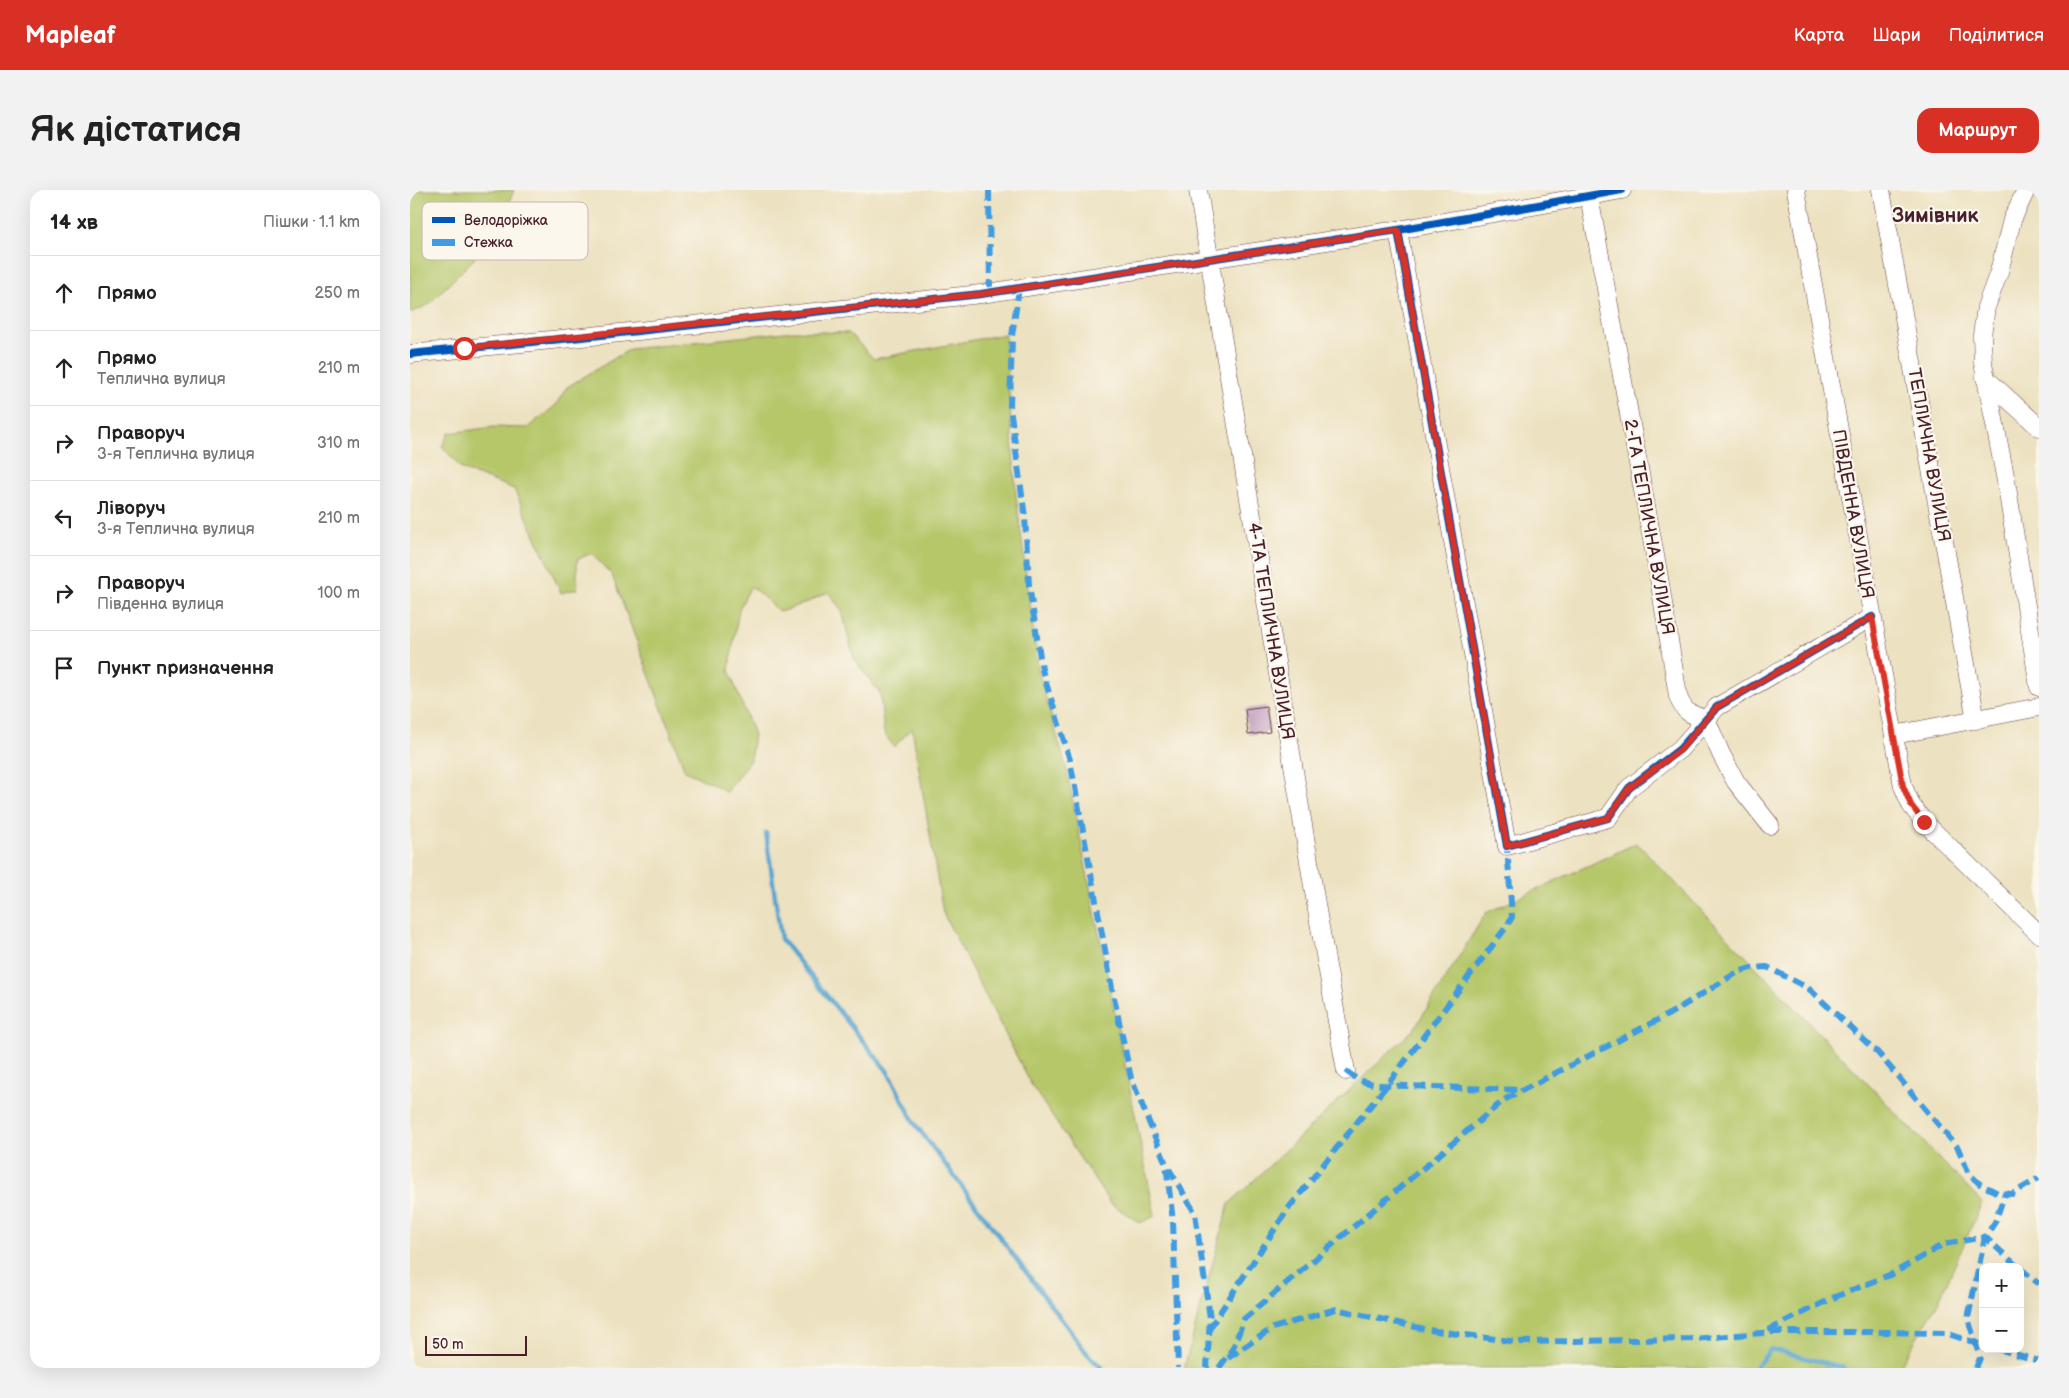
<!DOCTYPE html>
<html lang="uk">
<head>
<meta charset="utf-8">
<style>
	:root { --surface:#fff; --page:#f2f2f2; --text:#222; --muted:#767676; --line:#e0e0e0; --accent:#d93025 }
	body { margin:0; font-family:"Balsamiq Sans",sans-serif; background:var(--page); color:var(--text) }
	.controls { position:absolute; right:15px; bottom:15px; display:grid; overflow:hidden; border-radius:10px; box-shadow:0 5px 20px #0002 }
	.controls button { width:45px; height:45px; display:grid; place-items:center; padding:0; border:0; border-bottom:1px solid var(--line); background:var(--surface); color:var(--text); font:25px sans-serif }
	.scale { position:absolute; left:15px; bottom:12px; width:102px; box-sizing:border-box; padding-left:5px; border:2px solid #4a1f2b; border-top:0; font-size:14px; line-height:18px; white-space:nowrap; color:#4a1f2b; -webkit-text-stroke:4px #fbf7ec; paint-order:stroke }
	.stop { position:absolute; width:15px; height:15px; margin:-11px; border:4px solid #d93025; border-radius:50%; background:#fff }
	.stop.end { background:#d93025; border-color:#fff; box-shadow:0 1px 5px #0008 }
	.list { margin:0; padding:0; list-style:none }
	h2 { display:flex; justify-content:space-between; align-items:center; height:65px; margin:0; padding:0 20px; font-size:21px }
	h2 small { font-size:16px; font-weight:400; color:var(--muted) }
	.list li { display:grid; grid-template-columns:32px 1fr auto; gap:15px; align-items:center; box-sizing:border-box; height:75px; padding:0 20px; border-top:1px solid var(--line) }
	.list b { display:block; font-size:19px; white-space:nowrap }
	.list p { margin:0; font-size:16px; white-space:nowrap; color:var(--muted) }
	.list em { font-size:16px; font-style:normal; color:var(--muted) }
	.icon { flex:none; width:28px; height:28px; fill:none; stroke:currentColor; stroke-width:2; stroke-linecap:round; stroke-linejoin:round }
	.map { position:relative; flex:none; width:1629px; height:1178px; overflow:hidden; border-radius:15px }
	header { display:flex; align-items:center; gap:30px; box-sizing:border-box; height:70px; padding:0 25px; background:var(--accent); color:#fff }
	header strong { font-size:24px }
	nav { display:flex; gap:28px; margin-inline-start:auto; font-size:18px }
	.intro { display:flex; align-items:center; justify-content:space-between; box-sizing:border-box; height:120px; padding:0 30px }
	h1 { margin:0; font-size:35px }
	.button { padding:12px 22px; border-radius:15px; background:var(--accent); color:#fff; font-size:18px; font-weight:700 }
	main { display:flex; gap:30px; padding:0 30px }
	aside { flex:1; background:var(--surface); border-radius:15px; box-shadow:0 5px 20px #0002 }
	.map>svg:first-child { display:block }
	.green { fill:#b6c76a; stroke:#80734a }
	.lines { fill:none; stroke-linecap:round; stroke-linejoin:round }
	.stream { stroke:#56a5d0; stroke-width:4.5 }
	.building { fill:#bd98bc }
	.minor-casing { stroke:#623c41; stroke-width:19 }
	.minor { stroke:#fff; stroke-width:18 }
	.quiet { stroke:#409be1; stroke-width:6; stroke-dasharray:12 6; stroke-linecap:butt }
	.cycleway-casing { stroke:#fbf7ec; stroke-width:11 }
	.cycleway { stroke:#0057b8; stroke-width:8 }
	.route { stroke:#d93025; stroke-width:6 }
	.labels { text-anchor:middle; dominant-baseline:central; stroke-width:4.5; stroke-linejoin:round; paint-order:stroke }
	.street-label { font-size:18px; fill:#4a1f2b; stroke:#fbf7ec }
	.quarter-label { font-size:20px; font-weight:bold; fill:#4a1f2b; stroke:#fbf7ec }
	.key { fill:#fbf7ec; stroke:#c6b6b2; stroke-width:1 }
	.key-label { font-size:14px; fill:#4a1f2b }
</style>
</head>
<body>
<header>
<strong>Mapleaf</strong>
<nav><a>Карта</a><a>Шари</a><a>Поділитися</a></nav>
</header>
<div class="intro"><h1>Як дістатися</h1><a class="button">Маршрут</a></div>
<main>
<aside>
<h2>14 хв<small>Пішки · 1.1 km</small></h2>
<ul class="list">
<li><svg class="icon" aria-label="ahead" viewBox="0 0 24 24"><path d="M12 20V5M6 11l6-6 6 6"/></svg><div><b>Прямо</b></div><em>250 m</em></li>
<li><svg class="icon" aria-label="ahead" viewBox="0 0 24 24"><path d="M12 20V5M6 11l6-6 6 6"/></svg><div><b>Прямо</b><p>Теплична вулиця</p></div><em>210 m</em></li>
<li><svg class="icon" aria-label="right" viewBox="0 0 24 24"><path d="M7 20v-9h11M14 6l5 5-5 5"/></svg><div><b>Праворуч</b><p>3-я Теплична вулиця</p></div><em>310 m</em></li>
<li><svg class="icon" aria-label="left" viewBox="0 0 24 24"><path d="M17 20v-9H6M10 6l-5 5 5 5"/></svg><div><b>Ліворуч</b><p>3-я Теплична вулиця</p></div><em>210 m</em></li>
<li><svg class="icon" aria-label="right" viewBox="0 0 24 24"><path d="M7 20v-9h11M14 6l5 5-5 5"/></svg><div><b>Праворуч</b><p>Південна вулиця</p></div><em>100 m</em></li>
<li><svg class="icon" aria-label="arrive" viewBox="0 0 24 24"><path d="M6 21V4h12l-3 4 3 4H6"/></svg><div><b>Пункт призначення</b></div></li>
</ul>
</aside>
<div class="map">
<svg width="1629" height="1178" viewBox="0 0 1629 1178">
	<rect width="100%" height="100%" fill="#fbf7ec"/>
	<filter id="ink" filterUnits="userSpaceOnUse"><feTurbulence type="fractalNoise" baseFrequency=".02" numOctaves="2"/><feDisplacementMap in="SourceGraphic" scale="10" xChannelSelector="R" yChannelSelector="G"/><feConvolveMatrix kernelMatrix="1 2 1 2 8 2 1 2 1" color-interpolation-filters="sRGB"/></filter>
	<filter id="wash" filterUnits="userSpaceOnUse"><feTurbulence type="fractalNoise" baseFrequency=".0096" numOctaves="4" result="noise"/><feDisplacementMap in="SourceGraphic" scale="20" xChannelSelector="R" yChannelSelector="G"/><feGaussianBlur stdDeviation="1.12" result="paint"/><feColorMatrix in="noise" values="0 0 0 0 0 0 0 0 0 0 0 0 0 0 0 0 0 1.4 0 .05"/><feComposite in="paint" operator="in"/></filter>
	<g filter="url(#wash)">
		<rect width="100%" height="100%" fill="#ece1c0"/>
		<g class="green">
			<polygon points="0,0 104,0 93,27 63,70 18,115 0,123"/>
			<polygon points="384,141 439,143 464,169 595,144 606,305 629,484 656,577 745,1026 730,1033 700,1013 622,896 533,723 502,538 484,557 474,543 470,503 444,469 432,421 418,402 398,412 370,422 341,396 329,419 319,480 344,545 340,570 316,603 309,597 275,581 202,385 181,363 167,370 167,399 151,403 104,299 52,279 32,256 39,243 84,237 117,238 145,216 157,197 220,159"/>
			<polygon points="1227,653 1572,1013 1528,1113 1489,1178 774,1178 819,1014 1004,839 1076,723"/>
		</g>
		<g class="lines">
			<g class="stream">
				<polyline points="356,643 371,749 478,882 505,934 679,1166 692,1178"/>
				<polyline points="1345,1178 1361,1159 1434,1178"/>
			</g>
		</g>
		<g id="blocks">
			<polygon class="building" points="856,516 860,542 838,545 835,519"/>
		</g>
	</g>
	<g filter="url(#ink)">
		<use href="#blocks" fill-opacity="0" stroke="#623c41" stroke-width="1"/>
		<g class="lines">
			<g class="minor-casing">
				<g id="minor">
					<polyline points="788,0 908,726 936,881"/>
					<polyline points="1386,0 1493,596 1501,615 1514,632 1629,744"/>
					<polyline points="1471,0 1566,530"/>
					<polyline points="1616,0 1602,30 1589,82 1576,117 1572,145 1573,173 1596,291 1629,497"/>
					<path d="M1179,6L1248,382L1268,506C1273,522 1281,525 1296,529L1311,564L1326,592L1360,635"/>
					<polyline points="988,40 1097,656 1198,628 1219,598 1270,559 1307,517 1462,427"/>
					<polyline points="0,164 182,146 571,104 988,40 1212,0"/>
					<polyline points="1575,188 1629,237"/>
					<polyline points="1484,545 1629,517"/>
				</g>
			</g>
			<use href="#minor" class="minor"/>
			<g class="quiet">
				<polyline points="579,0 580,102"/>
				<polyline points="609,98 602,146 600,217 615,327 619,395 632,480 660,570 702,798 721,888 756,974 763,1031 768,1178"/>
				<polyline points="936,881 948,890 967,895 1112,900"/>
				<polyline points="759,979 785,1023 800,1128 797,1178"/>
				<polyline points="1610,1078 1629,1094"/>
				<polyline points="799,1139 878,1019 977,895 1097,736 1102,727 1097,656"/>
				<polyline points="1358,1140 1425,1107 1482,1084 1534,1054 1575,1047 1608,1077"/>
				<polyline points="1588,1159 1629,1171"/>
				<polyline points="818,1168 863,1138 926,1119 1019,1140 1107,1152 1282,1149 1364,1142 1474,1142 1535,1143 1573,1155"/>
				<polyline points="809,1178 823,1158 834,1129 1094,910 1261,823 1328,782 1341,778 1357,777 1398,798 1468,863 1548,958 1559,984 1570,994 1588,1003 1602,1004 1629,988"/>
				<polyline points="1566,1178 1570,1168 1558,1128 1575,1047 1585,1032 1595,1003"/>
			</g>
			<g class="cycleway-casing">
				<g id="cycleway">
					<polyline points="988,40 1097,656 1198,628 1219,598 1270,559 1307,517 1462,427"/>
					<polyline points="0,164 182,146 571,104 988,40 1212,0"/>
				</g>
			</g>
			<use href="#cycleway" class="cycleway"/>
		</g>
	</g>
	<g class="lines" filter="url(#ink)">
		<polyline class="route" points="54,158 571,104 988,40 1097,656 1198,628 1219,598 1270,560 1307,517 1462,427 1493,596 1501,615 1514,632"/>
	</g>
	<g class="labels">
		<g class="street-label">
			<text transform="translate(1519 265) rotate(80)">ТЕПЛИЧНА ВУЛИЦЯ</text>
			<text transform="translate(1443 324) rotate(80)">ПІВДЕННА ВУЛИЦЯ</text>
			<text transform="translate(1239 337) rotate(80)">2-ГА ТЕПЛИЧНА ВУЛИЦЯ</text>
			<text transform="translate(861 441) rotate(81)">4-ТА ТЕПЛИЧНА ВУЛИЦЯ</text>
		</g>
		<g class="quarter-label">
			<text x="1525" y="26">Зимівник</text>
		</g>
	</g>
	<rect x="12" y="12" width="166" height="58" rx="8" class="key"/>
	<rect x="22" y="27" width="23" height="6" fill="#0057b8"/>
	<rect x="22" y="49" width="23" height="7" fill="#409be1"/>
	<g class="key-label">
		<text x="54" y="35">Велодоріжка</text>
		<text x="54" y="57">Стежка</text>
	</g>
</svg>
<div class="controls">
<button>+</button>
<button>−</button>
</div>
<div class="scale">50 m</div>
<div class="stop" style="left:54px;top:158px"></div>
<div class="stop end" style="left:1514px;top:632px"></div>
</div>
</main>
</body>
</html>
